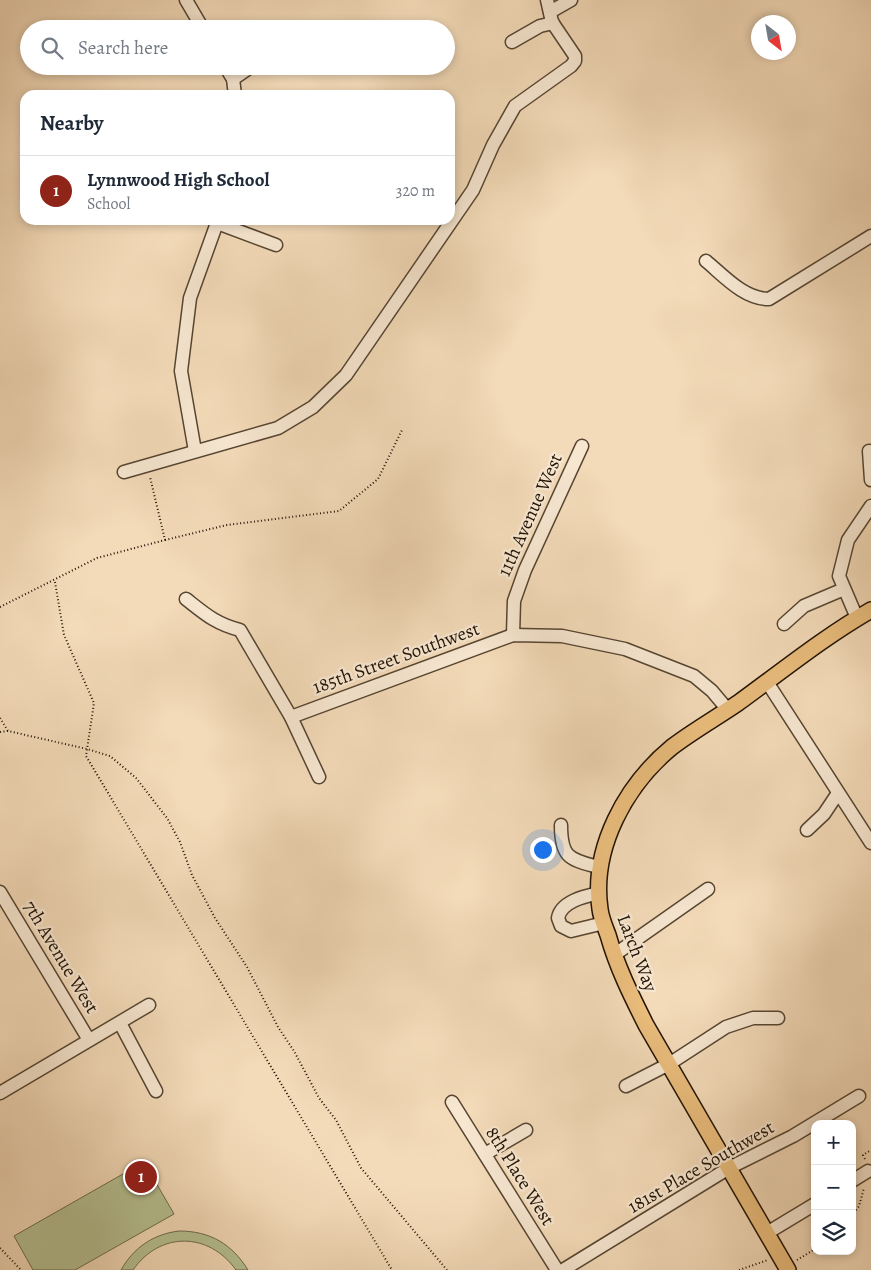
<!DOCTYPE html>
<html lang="en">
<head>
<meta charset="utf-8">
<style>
	:root { --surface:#fff; --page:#f2f2f3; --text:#1f2937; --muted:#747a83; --line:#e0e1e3; --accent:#8f2418 }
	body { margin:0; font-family:Alegreya,serif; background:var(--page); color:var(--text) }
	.controls { position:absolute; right:15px; bottom:15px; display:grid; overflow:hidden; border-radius:10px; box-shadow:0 2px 8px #0003 }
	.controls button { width:45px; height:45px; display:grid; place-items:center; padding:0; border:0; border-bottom:1px solid var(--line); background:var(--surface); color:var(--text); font:25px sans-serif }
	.compass { position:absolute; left:751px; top:15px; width:45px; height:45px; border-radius:50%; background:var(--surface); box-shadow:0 2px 8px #0003; rotate:149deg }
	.you { position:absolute; left:542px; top:849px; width:18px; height:18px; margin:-12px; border:4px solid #fff; border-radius:50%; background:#1a73e8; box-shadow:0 0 0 8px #1a73e833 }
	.badge { display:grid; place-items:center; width:32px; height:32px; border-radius:50%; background:var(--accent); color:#fff; font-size:16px; font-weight:700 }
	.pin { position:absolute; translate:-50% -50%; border:2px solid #fff; box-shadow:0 1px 5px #0006 }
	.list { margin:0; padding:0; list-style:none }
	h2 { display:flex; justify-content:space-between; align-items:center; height:65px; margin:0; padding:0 20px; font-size:21px }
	h2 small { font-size:16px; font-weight:400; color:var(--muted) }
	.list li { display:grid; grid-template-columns:32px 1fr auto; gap:15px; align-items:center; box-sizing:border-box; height:70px; padding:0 20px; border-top:1px solid var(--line) }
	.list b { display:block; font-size:19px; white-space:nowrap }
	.list p { margin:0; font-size:16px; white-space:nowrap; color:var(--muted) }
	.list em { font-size:16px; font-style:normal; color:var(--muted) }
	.icon { flex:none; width:28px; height:28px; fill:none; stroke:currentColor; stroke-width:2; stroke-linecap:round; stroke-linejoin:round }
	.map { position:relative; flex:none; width:871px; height:1270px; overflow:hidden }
	.search { position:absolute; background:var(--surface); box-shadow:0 2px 8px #0003; left:20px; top:20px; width:435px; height:55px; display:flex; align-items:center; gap:12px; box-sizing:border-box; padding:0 18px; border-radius:28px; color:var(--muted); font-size:19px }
	.panel { position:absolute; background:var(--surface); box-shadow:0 2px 8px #0003; left:20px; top:90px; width:435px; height:135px; border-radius:15px }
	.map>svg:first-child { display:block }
	.green { fill:#b6c092; stroke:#6c6a4c }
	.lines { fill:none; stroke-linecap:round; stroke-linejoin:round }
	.minor-casing { stroke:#564532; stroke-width:15 }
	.major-casing { stroke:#221305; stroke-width:18 }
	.path { stroke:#221305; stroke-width:2; stroke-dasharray:1 2.5; stroke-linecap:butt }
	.minor { stroke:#f7e7d1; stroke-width:12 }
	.major { stroke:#eabd7c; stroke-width:15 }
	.labels { text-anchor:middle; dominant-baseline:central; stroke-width:4.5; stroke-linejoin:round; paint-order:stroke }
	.street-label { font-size:19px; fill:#221305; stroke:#f7e7d1 }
</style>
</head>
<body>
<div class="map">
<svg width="871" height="1270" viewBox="0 0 871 1270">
	<rect width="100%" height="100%" fill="#f3dab8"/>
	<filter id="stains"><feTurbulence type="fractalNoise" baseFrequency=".004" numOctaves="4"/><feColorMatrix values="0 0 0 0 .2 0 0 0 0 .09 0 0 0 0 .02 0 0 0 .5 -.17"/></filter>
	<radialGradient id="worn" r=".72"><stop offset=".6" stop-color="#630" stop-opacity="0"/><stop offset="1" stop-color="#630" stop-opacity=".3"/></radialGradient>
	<g class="green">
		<polygon points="144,1162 174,1214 75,1270 33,1270 14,1236"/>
		<path d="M179,1231C210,1231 232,1244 248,1270H236C209,1232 160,1231 133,1270H121C134,1247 154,1234 179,1231Z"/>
	</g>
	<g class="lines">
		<g class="minor-casing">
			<g id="minor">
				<polyline points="186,0 203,29"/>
				<polyline points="550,12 571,0"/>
				<polyline points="512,42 540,26 553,23"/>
				<polyline points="225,66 233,79 235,95"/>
				<polyline points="233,79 252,66"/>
				<polyline points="217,223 276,245"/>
				<path d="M706,261C724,276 744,299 769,299L871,236"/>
				<polyline points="195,451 181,371 190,298 218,220"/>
				<polyline points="869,451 871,480"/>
				<polyline points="124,472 278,428 313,407 346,375 473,190 493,145 515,106 571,66 575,61 575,56 552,22 547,0"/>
				<path d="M186,599C205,614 216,624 240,630L291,717L319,777"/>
				<polyline points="857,618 839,576 848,540 871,506"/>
				<polyline points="784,624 804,606 844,589"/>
				<polyline points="513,635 514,601 525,570 582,446"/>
				<polyline points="767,682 871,843"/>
				<polyline points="291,717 513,635 562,636 625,649 694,676 712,691 728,710"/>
				<path d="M561,825C561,860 571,859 601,868"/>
				<polyline points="807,830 824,814 838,793"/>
				<polyline points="0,892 89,1040"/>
				<path d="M599,893C586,896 561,901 558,918L561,926L571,931L604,923"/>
				<polyline points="614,955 708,889"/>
				<polyline points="120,1023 156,1091"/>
				<polyline points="626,1086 669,1064 726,1027 753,1018 778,1018"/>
				<polyline points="0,1093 149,1005"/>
				<polyline points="452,1102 557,1270"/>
				<polyline points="485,1154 526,1130"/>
				<polyline points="852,1181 868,1171"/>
				<polyline points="767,1233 815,1204"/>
				<polyline points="563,1270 729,1168 793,1136 859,1096"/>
			</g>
		</g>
		<g class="major-casing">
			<path id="major" d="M788,1270L646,1025C631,995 617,967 608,935C605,927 601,918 600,909C591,848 626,785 672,747C693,731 716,718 738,703C782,671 824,637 871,610"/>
		</g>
		<g class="path">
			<polyline points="165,540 227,525 339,511 378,479 402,430"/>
			<polyline points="55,582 64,635 94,703 86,756 392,1270"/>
			<polyline points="0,607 97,558 165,540 150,477"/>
			<polyline points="0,718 8,731"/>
			<polyline points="0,732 8,731 87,749 110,756 136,778 167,818 180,842 192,875 215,918 247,967 278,1027 294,1051 319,1098 336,1120 361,1168 447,1270"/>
			<polyline points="865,1159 863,1155 871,1150"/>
			<polyline points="852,1216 859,1206 864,1188"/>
			<polyline points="0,1248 21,1270"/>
			<polyline points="797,1260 815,1249"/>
			<polyline points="739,1270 768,1260"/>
		</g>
		<use href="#minor" class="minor"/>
		<use href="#major" class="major"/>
	</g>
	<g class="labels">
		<g class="street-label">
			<text transform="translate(530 515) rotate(-66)">11th Avenue West</text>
			<text transform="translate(396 658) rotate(-20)">185th Street Southwest</text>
			<text transform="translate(637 953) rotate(69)">Larch Way</text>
			<text transform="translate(61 957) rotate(59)">7th Avenue West</text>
			<text transform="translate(701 1167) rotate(-30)">181st Place Southwest</text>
			<text transform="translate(520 1176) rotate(58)">8th Place West</text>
		</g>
	</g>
	<rect width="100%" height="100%" filter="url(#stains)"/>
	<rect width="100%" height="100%" fill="url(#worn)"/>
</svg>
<div class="controls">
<button>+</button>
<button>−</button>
<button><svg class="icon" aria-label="layers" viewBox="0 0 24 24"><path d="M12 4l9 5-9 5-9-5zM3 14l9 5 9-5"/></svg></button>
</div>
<svg class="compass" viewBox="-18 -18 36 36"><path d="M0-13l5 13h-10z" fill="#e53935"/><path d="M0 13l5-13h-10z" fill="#747a83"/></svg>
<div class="you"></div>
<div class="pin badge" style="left:141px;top:1177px">1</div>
<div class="search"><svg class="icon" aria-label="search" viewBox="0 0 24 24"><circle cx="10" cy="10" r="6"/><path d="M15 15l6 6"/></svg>Search here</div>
<section class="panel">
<h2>Nearby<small></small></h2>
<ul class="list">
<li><span class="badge">1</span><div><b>Lynnwood High School</b><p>School</p></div><em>320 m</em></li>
</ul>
</section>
</div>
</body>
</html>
